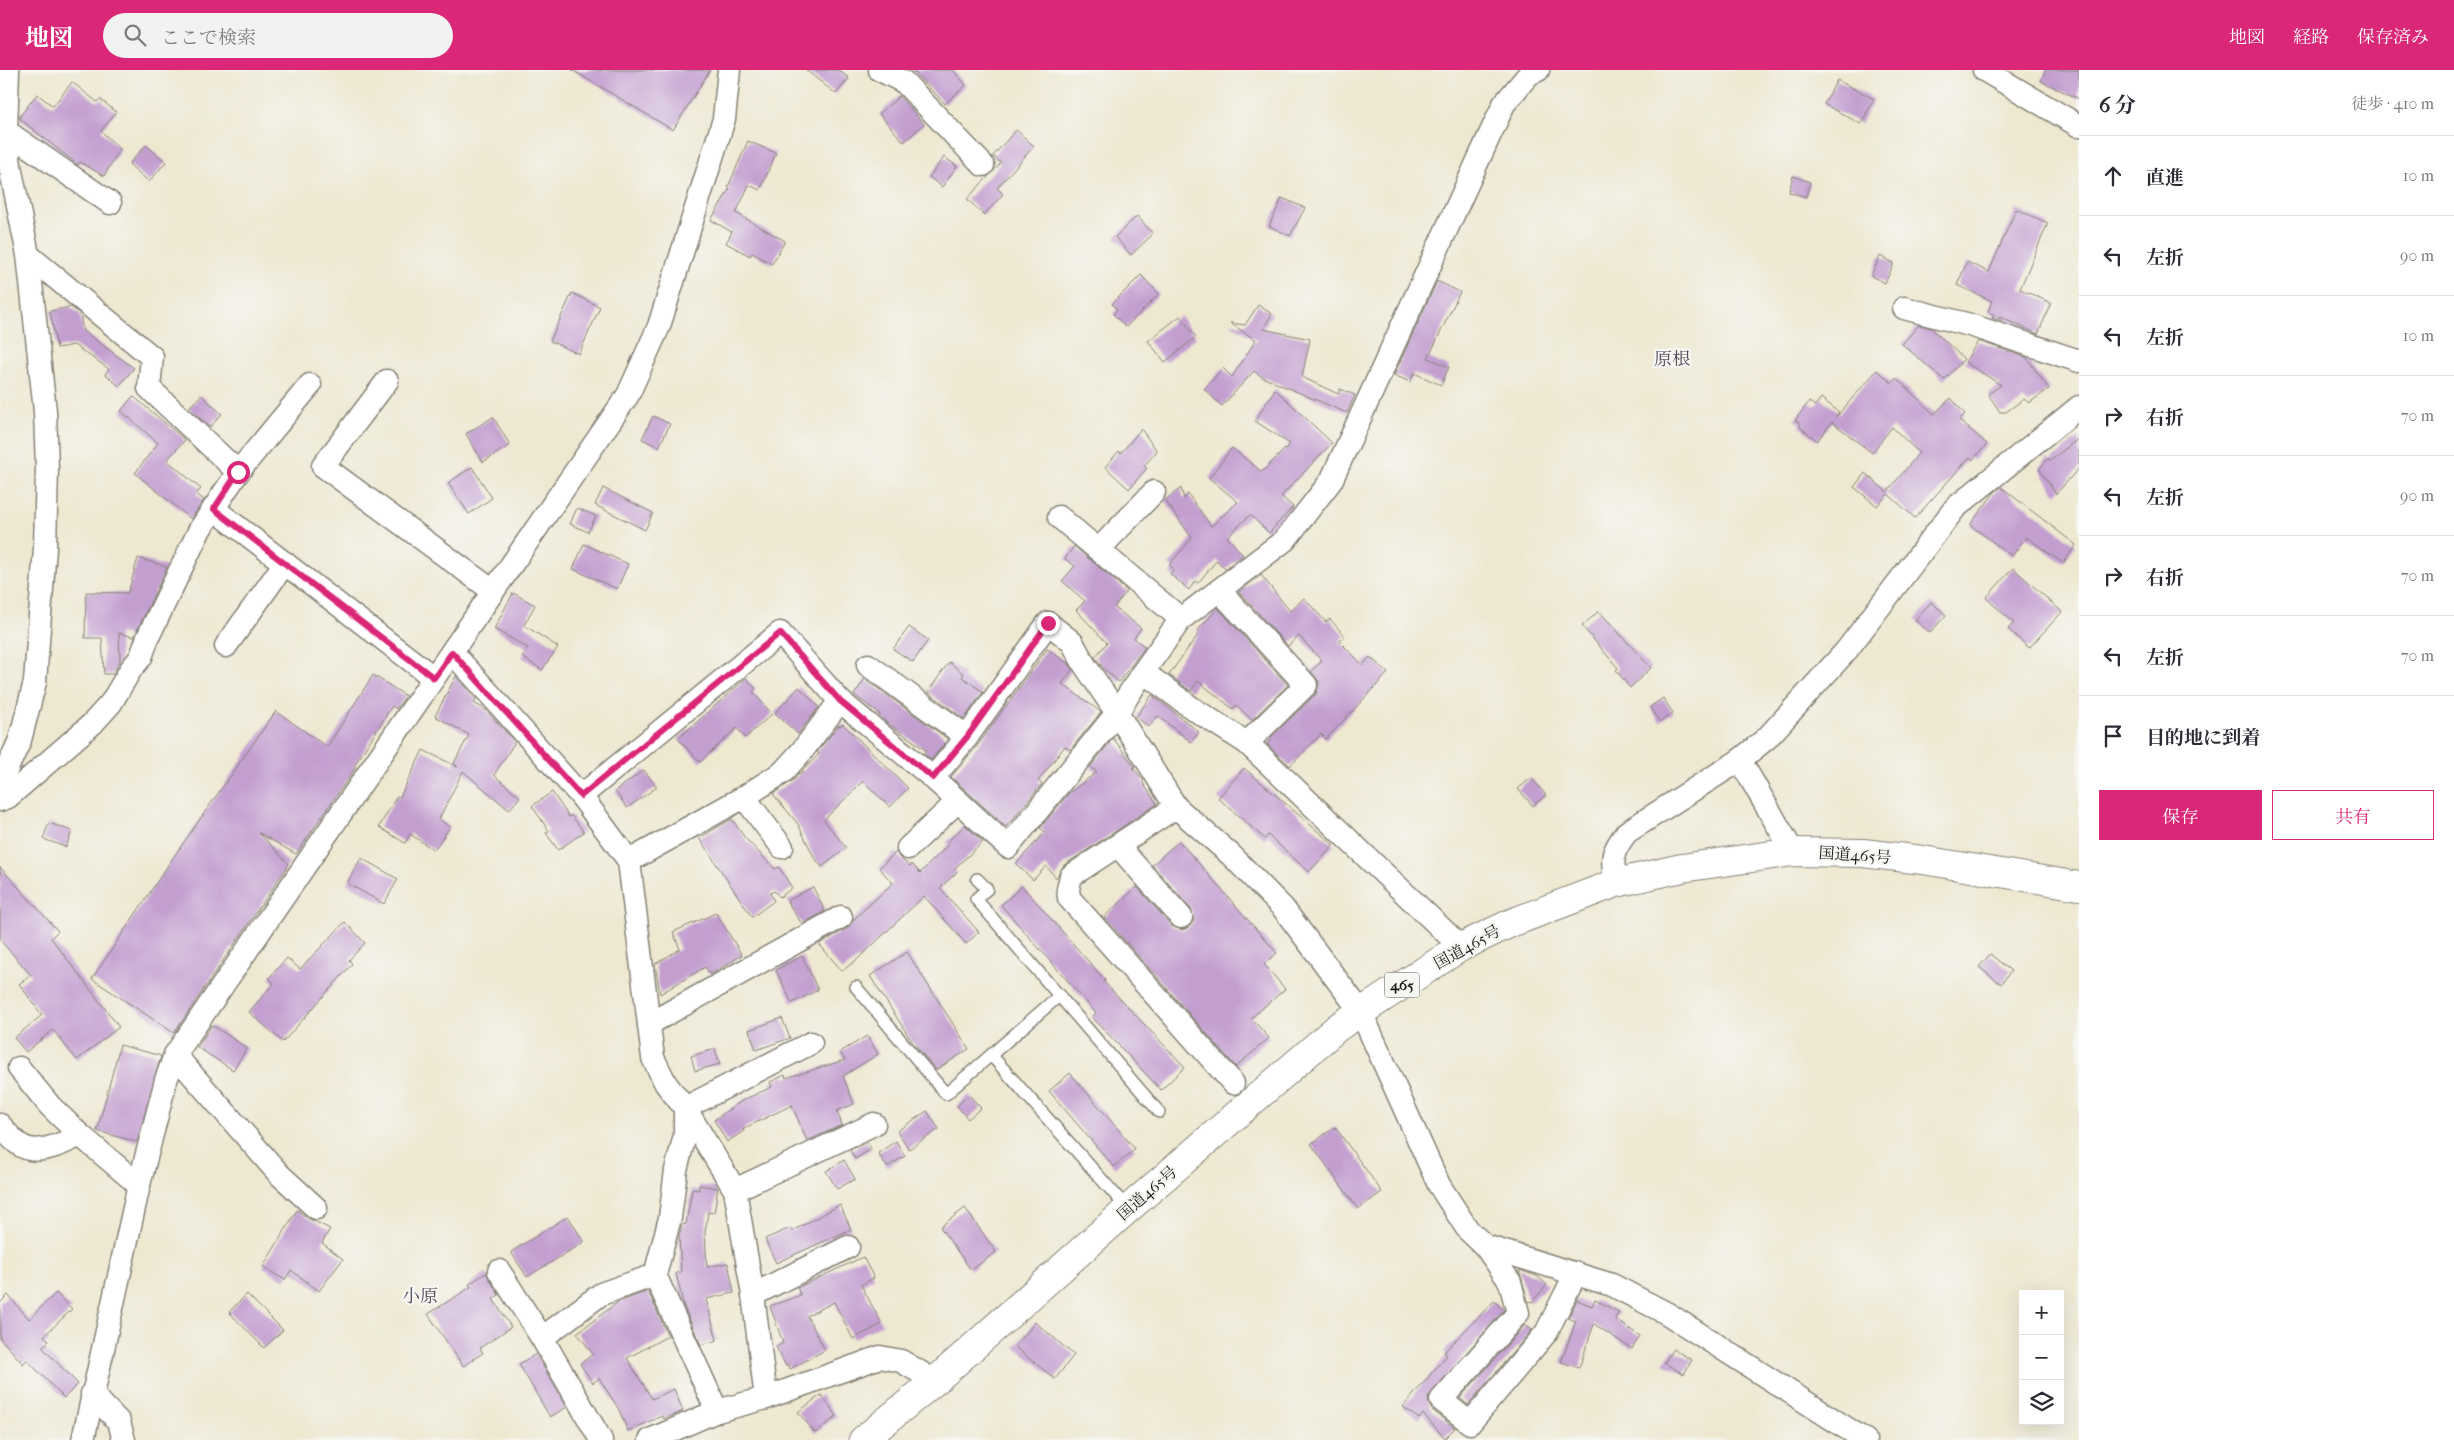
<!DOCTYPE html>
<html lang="ja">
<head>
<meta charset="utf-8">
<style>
	:root { --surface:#fff; --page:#f2f2f3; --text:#2b2b33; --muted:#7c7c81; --line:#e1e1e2; --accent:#db2777 }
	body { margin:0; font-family:"IM FELL French Canon","Noto Serif JP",serif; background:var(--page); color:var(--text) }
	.controls { position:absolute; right:15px; bottom:15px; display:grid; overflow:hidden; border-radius:0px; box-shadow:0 5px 20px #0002 }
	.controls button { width:45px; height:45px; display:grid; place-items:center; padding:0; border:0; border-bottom:1px solid var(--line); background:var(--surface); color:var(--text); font:25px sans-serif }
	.stop { position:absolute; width:15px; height:15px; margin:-11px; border:4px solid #db2777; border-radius:50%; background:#fff }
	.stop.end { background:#db2777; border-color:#fff; box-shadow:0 1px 5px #0008 }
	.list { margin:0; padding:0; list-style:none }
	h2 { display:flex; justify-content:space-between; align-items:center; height:65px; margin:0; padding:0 20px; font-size:21px }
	h2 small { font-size:16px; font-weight:400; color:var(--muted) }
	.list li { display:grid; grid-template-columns:32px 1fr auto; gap:15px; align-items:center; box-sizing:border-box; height:80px; padding:0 20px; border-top:1px solid var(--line) }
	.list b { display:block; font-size:19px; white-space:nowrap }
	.list em { font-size:16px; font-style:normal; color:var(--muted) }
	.actions { display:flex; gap:10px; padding:15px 20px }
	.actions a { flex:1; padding:11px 0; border:1px solid var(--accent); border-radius:0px; text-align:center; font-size:18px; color:var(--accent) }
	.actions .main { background:var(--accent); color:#fff }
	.icon { flex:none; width:28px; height:28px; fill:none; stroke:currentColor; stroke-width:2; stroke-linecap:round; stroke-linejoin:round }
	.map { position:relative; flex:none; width:2079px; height:1370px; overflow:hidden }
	header { display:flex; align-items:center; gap:30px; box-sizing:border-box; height:70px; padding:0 25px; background:var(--accent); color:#fff }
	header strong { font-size:24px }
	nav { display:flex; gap:28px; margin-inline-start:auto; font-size:18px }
	.search { width:350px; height:45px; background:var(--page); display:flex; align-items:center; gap:12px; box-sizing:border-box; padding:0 18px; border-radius:28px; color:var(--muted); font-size:19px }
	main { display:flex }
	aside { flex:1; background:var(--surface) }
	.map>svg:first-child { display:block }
	.building { fill:#c39fd0 }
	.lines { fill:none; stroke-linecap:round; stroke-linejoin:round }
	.lane-casing { stroke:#858276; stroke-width:14 }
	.street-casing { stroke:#858276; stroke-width:25 }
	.highway-casing { stroke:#858276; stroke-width:30 }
	.lane { stroke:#fff; stroke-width:11 }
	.street { stroke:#fff; stroke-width:22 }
	.highway { stroke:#fff; stroke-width:28 }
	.route { stroke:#db2777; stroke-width:6 }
	.labels { text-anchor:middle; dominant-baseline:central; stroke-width:4.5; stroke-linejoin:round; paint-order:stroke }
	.shield { fill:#f6f6f2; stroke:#5d5d5c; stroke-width:1 }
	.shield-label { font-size:15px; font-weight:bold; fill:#1c1c1c }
	.street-label { font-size:16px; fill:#1c1c1c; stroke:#f6f6f2 }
	.neighbourhood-label { font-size:18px; fill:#564a5b; stroke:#f6f6f2 }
</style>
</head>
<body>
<header>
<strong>地図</strong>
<div class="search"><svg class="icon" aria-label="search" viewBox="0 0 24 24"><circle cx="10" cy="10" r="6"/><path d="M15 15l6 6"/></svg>ここで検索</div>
<nav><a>地図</a><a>経路</a><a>保存済み</a></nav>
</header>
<main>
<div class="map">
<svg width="2079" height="1370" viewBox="0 0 2079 1370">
	<rect width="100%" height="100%" fill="#f6f6f2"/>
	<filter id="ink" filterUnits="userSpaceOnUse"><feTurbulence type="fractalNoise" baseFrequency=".02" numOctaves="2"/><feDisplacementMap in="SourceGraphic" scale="10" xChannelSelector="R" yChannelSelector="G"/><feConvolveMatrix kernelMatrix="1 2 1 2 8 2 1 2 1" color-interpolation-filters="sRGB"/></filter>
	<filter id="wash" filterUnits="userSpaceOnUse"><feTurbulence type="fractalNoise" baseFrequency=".0096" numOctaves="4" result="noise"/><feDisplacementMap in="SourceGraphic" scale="20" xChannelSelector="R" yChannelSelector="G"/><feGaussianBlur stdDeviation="1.12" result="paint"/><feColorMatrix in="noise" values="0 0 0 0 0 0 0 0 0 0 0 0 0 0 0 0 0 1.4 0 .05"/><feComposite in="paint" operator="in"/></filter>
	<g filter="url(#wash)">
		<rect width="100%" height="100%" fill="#eee8d1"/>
		<g id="blocks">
			<g class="building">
				<polygon points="572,0 710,0 673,60"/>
				<polygon points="806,0 838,0 849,8 836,24"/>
				<polygon points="912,0 953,0 966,15 945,34"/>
				<polygon points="2046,0 2079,0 2079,29 2041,11"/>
				<polygon points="1837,10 1874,29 1861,54 1824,34"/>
				<polygon points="72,12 97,32 100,29 116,42 101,61 120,79 104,106 80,92 78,95 20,49 20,46 37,24 53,36"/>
				<polygon points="899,26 924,54 904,72 879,44"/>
				<polygon points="1016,60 1034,76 997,118 1003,124 984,145 967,129 1001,93 993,86"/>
				<polygon points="748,71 776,83 760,120 749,115 736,143 785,171 772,194 752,183 750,186 726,173 732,162 711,150 730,118 728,117"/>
				<polygon points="146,75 166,92 149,112 129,94"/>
				<polygon points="944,87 957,96 942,117 929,107"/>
				<polygon points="1793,106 1810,112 1806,127 1789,122"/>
				<polygon points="1282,128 1305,138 1290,166 1269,156"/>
				<polygon points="2016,139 2048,153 2020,219 2051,233 2038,264 1997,246 2001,251 1992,248 1995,245 1988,242 1992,231 1957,215 1967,192 1989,202"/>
				<polygon points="1137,146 1153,164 1131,185 1115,167"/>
				<polygon points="1880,186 1894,193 1885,213 1871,206"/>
				<polygon points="1141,205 1159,224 1126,257 1113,244 1117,239 1112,234"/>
				<polygon points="1437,211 1460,222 1428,288 1449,297 1441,315 1414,303 1410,312 1394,305"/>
				<polygon points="572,223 600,237 579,284 550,271"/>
				<polygon points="1258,235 1272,244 1263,259 1310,269 1302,307 1338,324 1340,319 1355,325 1347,343 1262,307 1254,301 1222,336 1204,319 1223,298 1232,307 1256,270 1230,253 1245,255"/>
				<polygon points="71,237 80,244 83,261 134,298 119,316 105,304 109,299 74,275 57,278 50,241"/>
				<polygon points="1180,246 1196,267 1165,292 1148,271"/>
				<polygon points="1919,255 1931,258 1964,289 1944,310 1902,274"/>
				<polygon points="1978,271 2026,287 2049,319 2029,333 2024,329 2006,342 2000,342 1988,324 2001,315 1965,292"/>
				<polygon points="1877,300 1892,313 1896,308 1934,344 1951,328 1965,344 1959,350 1987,374 1973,390 1970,387 1915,448 1888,424 1877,436 1854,417 1865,403 1887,422 1919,383 1892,357 1872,383 1832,352 1817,371 1799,356 1801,354 1795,350 1809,332 1815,336 1821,328 1839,342 1836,347"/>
				<polygon points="1275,319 1332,373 1281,426 1293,437 1269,463 1250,445 1227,467 1243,485 1225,499 1217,490 1198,513 1195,511 1189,520 1170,504 1174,499 1169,495 1192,468 1165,430 1181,418 1184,429 1188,424 1211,456 1238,432 1209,408 1232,378 1262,402 1290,374 1255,351"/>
				<polygon points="201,325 222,344 210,357 189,338"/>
				<polygon points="133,326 185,370 167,390 201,419 196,424 204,430 191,449 135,403 158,373 121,341"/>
				<polygon points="653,346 670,354 659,377 642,369"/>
				<polygon points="493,347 510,375 483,392 466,364"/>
				<polygon points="1141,359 1157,381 1144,396 1147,398 1129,419 1105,397 1119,381 1121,383"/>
				<polygon points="2079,368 2079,398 2056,424 2039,399 2048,388 2050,391"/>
				<polygon points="472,397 492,428 469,444 448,413"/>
				<polygon points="2001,417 2076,475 2063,493 2026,467 2012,486 1970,455 1994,423"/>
				<polygon points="603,418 653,443 645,460 595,435"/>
				<polygon points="577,438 596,446 588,462 570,454"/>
				<polygon points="584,474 628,494 617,519 573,499"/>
				<polygon points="1074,476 1127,521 1114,537 1141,558 1134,568 1145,577 1119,612 1103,598 1095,587 1107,573 1076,540 1085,531 1062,511 1075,496 1065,489"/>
				<polygon points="138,488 167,497 134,567 119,563 120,591 113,604 104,604 102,568 85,568 86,522 128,523"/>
				<polygon points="2013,498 2062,542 2029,578 2008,559 2014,553 1986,528"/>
				<polygon points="1261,505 1290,541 1304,528 1326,552 1330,549 1345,566 1339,571 1363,595 1370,587 1388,603 1326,669 1321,664 1290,696 1267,674 1272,670 1270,668 1316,624 1319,612 1311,601 1322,591 1299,566 1288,576 1239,522"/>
				<polygon points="513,523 535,535 524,555 558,577 542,600 522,587 528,578 494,559"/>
				<polygon points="1931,532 1946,545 1930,563 1915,550"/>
				<polygon points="1218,538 1288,615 1252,650 1236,635 1233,639 1198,611 1191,621 1169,605 1199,563 1197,561"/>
				<polygon points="1599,541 1651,598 1630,618 1616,600 1618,598 1582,556"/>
				<polygon points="909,557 928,570 913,592 893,579"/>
				<polygon points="1047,579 1069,594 1072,600 1062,614 1101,642 1070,680 1065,676 1038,711 1042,714 1006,757 951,707 978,675"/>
				<polygon points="949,592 964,604 962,607 983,622 964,649 928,622"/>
				<polygon points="373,605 406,626 396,639 392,636 354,696 356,697 296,784 259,763 289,794 174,963 92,909 177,782 276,641 327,677"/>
				<polygon points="456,606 476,629 474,633 486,640 515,672 494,705 520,727 509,740 463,701 439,749 450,757 434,780 410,764 405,773 379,757 397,726 400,727 423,680 458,697 454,693 469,665 435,646"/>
				<polygon points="746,608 756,619 753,622 772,644 745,668 737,658 700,692 678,669"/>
				<polygon points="865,609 948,669 931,690 924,684 926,680 886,652 879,645 880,644 854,625"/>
				<polygon points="799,617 819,637 798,664 775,643"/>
				<polygon points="1152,625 1199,662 1191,672 1158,646 1149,657 1136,647"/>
				<polygon points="1663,628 1673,643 1660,652 1650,637"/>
				<polygon points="843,654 908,718 890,737 863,711 824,750 846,778 822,797 814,787 798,754 773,724 795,709 819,684 817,682 839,655 840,656"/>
				<polygon points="1113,668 1135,697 1133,698 1143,709 1143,713 1157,734 1064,795 1056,808 1046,796 1033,810 1016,794 1045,762 1040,758 1069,723 1097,702 1090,697"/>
				<polygon points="1244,698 1334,775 1309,802 1268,765 1265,769 1218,728"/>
				<polygon points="644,700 657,717 627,738 615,721"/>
				<polygon points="1531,708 1546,725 1533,736 1518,719"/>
				<polygon points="552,722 569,747 571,745 584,762 558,780 546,763 549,761 532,736"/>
				<polygon points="732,749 745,768 775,799 779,797 792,818 780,827 774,821 770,823 774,831 752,847 699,768"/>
				<polygon points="49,753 72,761 66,777 43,769"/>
				<polygon points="965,755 983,772 954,799 957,802 940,818 979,862 966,874 924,826 859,888 842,901 819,874 848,858 854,849 893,813 879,798 896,782 899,787 910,796 912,794 920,803 949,774 947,772"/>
				<polygon points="1179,771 1277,883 1264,894 1285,919 1251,948 1269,968 1236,997 1104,847 1137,817 1172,856 1183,860 1190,856 1194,851 1191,839 1152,795"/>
				<polygon points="361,788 398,809 384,834 347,813"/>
				<polygon points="0,797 58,861 51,868 119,957 77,990 53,960 26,982 14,968 42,945 19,914 31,905 0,870"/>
				<polygon points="1022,816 1105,910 1104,912 1185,997 1161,1020 1092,947 1096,943 1001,835"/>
				<polygon points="813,817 825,841 802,854 787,831"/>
				<polygon points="716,843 742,885 710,905 705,897 660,924 655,894 680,879 673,862"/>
				<polygon points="345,852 365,873 349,890 352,894 283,972 249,942 274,913 269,908 287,888 300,899"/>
				<polygon points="907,882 969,979 936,1000 913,973 870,906"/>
				<polygon points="1990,884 2011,901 2001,914 1979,897"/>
				<polygon points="802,886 818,920 792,933 776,900"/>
				<polygon points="782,948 790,968 756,980 749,960"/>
				<polygon points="212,955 247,978 233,1000 197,977"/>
				<polygon points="867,966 878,984 843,1006 854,1034 837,1041 842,1055 807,1071 792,1035 743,1059 744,1061 727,1072 714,1050 743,1030 772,1017 770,1012 785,1005 786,1008 845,990 840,982"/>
				<polygon points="120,975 161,986 137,1072 97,1061"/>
				<polygon points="715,979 720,994 695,1001 691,986"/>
				<polygon points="1070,1003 1135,1079 1114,1097 1049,1021"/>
				<polygon points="969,1025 981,1038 968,1049 957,1036"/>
				<polygon points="927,1041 939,1059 909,1079 897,1061"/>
				<polygon points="1335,1057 1382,1122 1358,1139 1311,1074"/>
				<polygon points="896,1071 905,1086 887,1097 878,1083"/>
				<polygon points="867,1072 871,1079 855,1089 850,1080"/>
				<polygon points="844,1090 855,1109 837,1119 826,1101"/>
				<polygon points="699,1115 718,1118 714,1143 708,1142 705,1163 707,1197 728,1193 734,1223 706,1229 717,1270 701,1275 684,1237 676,1203 681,1202 679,1167 682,1155 686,1154 692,1119 699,1120"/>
				<polygon points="840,1135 851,1159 776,1193 765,1169 790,1158 792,1161"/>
				<polygon points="965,1138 996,1182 971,1200 940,1157"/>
				<polygon points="297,1140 308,1148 330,1159 322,1173 343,1189 319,1221 291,1200 285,1210 263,1197"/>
				<polygon points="568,1146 584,1172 527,1207 511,1182"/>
				<polygon points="863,1187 874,1208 861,1215 882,1254 853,1269 834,1232 807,1246 825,1280 790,1299 788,1295 786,1296 776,1277 783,1273 770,1236 801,1225 797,1218"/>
				<polygon points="1519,1200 1537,1206 1547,1215 1532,1232 1528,1231"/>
				<polygon points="486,1203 499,1225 493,1229 511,1257 480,1278 483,1283 463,1296 428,1244 471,1217 469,1214"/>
				<polygon points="648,1221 668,1266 627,1288 652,1329 674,1319 683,1341 664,1349 662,1346 628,1361 618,1338 599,1308 593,1313 580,1294 593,1284 577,1263 618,1232"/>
				<polygon points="56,1223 72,1239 44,1266 49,1271 42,1277 78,1314 64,1328 27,1290 23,1294 0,1268 0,1233 8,1225 29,1249"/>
				<polygon points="247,1224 283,1260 264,1278 229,1242"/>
				<polygon points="1577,1230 1592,1236 1595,1230 1619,1242 1615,1249 1640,1266 1632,1279 1594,1254 1579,1298 1561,1292 1576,1251 1568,1248"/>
				<polygon points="1494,1231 1504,1240 1428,1327 1429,1334 1432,1340 1455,1358 1445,1368 1423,1344 1419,1349 1403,1337 1447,1285 1444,1282"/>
				<polygon points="1035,1252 1074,1285 1055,1309 1015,1277"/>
				<polygon points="1525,1255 1532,1260 1468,1335 1460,1328"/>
				<polygon points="1673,1279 1692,1290 1684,1304 1664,1293"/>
				<polygon points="536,1284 567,1337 550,1347 519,1294"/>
				<polygon points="821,1325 837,1346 815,1363 798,1342"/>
			</g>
		</g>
	</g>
	<g filter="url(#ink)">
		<use href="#blocks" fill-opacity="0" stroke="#858276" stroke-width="1"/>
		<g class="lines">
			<g class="lane-casing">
				<g id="lane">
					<polyline points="977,809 987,819 976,829 1159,1042"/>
					<polyline points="856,917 946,1024 1060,925"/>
					<polyline points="991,985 1128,1139"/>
				</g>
			</g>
			<g class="street-casing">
				<g id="street">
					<polyline points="880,0 904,12 983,95"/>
					<polyline points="1984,0 2079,56"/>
					<polyline points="6,61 110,133"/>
					<polyline points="28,185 152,287 149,318 238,402"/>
					<polyline points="1904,238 1970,255 2079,291"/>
					<polyline points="387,311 323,396 493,521"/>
					<polyline points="214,439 434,608"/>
					<polyline points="1059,447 1181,549"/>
					<polyline points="1099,479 1154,422"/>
					<polyline points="1220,521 1306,615 1247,673"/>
					<polyline points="226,576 285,493"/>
					<polyline points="452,582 581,726 629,791 653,988 666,1014 685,1038 735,1120 753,1225 766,1328"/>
					<polyline points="868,595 967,667"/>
					<polyline points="1143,602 1192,638 1247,673 1461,877"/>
					<polyline points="1740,690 1793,782"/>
					<polyline points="933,708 967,667 1048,553 1072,572 1084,594 1117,643 1176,737 1231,785 1283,838 1361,942 1439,1115 1468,1160 1485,1176 1612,1215 1668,1244 1865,1370"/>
					<polyline points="0,714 20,670 35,612 45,478 47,398 45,341 28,185 10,96 6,61 8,0"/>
					<polyline points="581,726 780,563 840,631 933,708 1008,777 1117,643 1143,602 1181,549 1285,470 1331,411 1504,34 1529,4 1538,0"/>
					<polyline points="744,727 782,777"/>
					<polyline points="0,730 8,727 92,654 111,633 131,599 141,587 148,567 200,459 238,402 310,315"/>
					<polyline points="1176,737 1071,806 1068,819 1069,828 1233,1013"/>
					<polyline points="1118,776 1181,847"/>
					<polyline points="908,778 958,731"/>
					<polyline points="629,791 744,727 783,702 802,681 840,631"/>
					<path d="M1616,813C1612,787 1610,784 1627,762L1740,690L1767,668L1846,581L1955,438L2079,337"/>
					<polyline points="649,954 841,847"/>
					<polyline points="175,985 279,1104 316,1138"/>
					<polyline points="19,998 50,1036 80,1065 139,1115"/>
					<path d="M0,1055C6,1062 12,1070 20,1075C37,1087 64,1073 80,1065"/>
					<polyline points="735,1120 874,1054"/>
					<polyline points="1485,1176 1510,1212 1518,1243 1441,1330 1470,1353 1546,1263 1576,1203"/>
					<polyline points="499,1201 542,1268 601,1370"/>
					<polyline points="655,1205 717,1341"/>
					<polyline points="753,1225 848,1177"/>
					<polyline points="542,1268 601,1224 655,1205 670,1148 676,1100 685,1065 685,1038 811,973"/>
					<polyline points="92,1324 119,1352 124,1370"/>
					<polyline points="83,1370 139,1115 166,1010 175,985 628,325 659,256 724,49 729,0"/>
					<polyline points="650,1370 717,1341 766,1328 880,1287 901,1291 935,1311"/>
				</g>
			</g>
			<g class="highway-casing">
				<polyline id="highway" points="863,1370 935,1311 1128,1139 1338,957 1461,877 1511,853 1616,813 1682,798 1793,782 1863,783 1923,790 2079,816"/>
			</g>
			<use href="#lane" class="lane"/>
			<use href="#street" class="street"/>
			<use href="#highway" class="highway"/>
		</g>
	</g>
	<g class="lines" filter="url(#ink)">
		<polyline class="route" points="238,402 214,439 434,608 452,582 581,726 780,563 840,631 933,708 967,667 1048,553"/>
	</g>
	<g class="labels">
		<rect class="shield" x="1384.5" y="902.5" width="35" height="25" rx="4"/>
		<g class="shield-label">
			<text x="1402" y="915">465</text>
		</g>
		<g class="street-label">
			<text transform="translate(1855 785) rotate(4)">国道465号</text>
			<text transform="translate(1467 877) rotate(-29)">国道465号</text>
			<text transform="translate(1147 1123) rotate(-41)">国道465号</text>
		</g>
		<g class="neighbourhood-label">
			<text x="1672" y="289">原根</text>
			<text x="420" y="1226">小原</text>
		</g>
	</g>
</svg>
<div class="controls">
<button>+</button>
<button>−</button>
<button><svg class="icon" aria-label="layers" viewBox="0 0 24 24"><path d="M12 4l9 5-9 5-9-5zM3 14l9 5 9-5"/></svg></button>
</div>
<div class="stop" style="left:238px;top:402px"></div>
<div class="stop end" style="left:1048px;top:553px"></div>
</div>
<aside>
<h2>6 分<small>徒歩 · 410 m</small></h2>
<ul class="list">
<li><svg class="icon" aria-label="ahead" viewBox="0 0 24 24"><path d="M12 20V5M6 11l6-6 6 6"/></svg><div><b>直進</b></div><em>10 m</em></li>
<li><svg class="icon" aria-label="left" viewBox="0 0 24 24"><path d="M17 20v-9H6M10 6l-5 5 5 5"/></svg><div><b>左折</b></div><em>90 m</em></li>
<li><svg class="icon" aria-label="left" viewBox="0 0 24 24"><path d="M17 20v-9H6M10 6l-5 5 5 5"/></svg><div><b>左折</b></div><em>10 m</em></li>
<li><svg class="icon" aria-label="right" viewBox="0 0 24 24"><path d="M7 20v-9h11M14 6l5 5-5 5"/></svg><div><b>右折</b></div><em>70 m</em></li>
<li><svg class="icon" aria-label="left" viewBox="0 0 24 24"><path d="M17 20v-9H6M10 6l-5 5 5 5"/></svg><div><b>左折</b></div><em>90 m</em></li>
<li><svg class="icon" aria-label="right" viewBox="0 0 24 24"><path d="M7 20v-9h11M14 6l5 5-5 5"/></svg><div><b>右折</b></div><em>70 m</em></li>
<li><svg class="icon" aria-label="left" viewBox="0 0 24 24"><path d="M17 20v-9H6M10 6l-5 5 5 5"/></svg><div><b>左折</b></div><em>70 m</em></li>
<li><svg class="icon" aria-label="arrive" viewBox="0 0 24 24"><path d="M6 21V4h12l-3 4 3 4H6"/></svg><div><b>目的地に到着</b></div></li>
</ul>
<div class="actions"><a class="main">保存</a><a>共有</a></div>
</aside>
</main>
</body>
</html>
